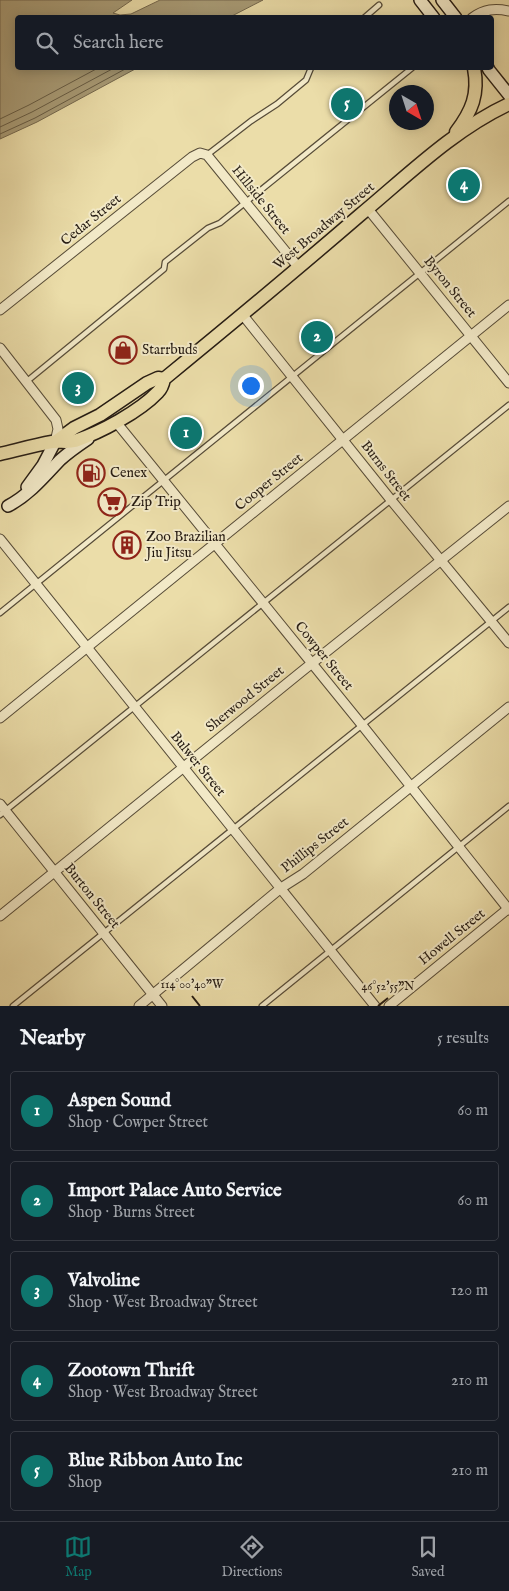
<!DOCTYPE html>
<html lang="en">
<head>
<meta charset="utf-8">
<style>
	:root { --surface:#171b24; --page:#242831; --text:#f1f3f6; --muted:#9ea1a6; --line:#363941; --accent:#0f766e }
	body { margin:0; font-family:"IM FELL English",serif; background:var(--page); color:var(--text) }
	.compass { position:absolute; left:389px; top:85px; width:45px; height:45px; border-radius:50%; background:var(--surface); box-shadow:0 2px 12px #0003; rotate:141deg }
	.you { position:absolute; left:250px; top:385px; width:18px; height:18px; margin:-12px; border:4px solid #fff; border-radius:50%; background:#1a73e8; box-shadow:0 0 0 8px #1a73e833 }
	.badge { display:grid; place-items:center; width:32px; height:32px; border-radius:50%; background:var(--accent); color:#fff; font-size:16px; font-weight:700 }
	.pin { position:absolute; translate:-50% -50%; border:2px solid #fff; box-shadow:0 1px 5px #0006 }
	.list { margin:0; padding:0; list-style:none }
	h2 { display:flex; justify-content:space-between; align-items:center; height:65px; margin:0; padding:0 20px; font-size:21px }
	h2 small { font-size:16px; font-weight:400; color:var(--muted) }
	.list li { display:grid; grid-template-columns:32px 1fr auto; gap:15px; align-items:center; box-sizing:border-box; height:80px; margin:0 10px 10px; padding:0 10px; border:1px solid var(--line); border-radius:5px }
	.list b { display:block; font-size:19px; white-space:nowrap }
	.list p { margin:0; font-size:16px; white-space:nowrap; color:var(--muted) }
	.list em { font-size:16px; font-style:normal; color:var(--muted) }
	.icon { flex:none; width:28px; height:28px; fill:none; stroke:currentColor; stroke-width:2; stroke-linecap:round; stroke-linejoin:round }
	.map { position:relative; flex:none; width:509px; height:1006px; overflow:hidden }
	.search { position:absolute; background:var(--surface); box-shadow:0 2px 12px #0003; left:15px; right:15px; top:15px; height:55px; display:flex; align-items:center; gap:12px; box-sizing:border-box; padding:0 18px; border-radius:5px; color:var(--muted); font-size:19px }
	.sheet { height:515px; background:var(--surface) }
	nav { display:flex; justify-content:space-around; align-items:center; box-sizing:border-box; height:70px; border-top:1px solid var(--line); background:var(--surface); font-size:14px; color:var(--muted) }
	nav a { display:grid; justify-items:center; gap:2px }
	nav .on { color:var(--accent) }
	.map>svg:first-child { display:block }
	.water { fill:#a89b76; stroke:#74684e }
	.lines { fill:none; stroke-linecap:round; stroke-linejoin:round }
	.shore { stroke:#675c44; stroke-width:1 }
	.lane-casing { stroke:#574c38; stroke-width:7 }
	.street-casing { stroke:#574c38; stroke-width:11 }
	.secondary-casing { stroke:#261c13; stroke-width:14 }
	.primary-casing { stroke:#261c13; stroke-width:15 }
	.lane { stroke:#f2e9c7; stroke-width:4.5 }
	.street { stroke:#f2e9c7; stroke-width:9 }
	.secondary { stroke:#f2e9c7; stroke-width:11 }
	.primary { stroke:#ebdda9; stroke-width:12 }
	.ticks { fill:none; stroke:#261c13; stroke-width:2 }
	.labels { text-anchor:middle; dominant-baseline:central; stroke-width:4; stroke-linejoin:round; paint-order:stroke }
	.street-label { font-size:14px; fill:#261c13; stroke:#f2e9c7 }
	.poi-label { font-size:14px; fill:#261c13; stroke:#f2e9c7; text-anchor:start }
	.ticks-label { font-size:12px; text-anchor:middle; fill:#261c13; stroke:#f2e9c7; stroke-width:4; stroke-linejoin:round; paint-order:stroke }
</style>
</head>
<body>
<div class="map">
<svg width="509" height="1006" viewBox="0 0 509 1006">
	<rect width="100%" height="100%" fill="#ebdda9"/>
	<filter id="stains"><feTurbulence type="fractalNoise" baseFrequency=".004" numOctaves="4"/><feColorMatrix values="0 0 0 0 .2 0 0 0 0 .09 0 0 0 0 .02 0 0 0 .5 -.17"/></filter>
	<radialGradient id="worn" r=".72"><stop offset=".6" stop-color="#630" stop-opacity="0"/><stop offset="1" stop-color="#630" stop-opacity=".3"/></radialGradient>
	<polygon class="water" points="0,0 132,0 113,13 120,15 131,14 160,0 263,0 230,17 18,18 18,68 137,68 37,122 0,139"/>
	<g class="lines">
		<g class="shore">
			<polyline points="0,119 29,105 98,68"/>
			<polyline points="0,127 32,112 114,68"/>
			<polyline points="0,134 35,118 127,68"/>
		</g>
		<g class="lane-casing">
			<g id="lane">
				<polyline points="364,18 379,5"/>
				<polyline points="207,155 251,121 277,104 306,80 311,68"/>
				<polyline points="26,382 164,269 165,262 208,228 220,223 412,68"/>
				<polyline points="0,613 509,201"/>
				<polyline points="0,815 509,405"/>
				<polyline points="13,1006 509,607"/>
				<polyline points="262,1006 509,806"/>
			</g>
		</g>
		<g class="street-casing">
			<g id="street">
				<path d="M472,18C484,9 495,8 509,11"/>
				<polyline points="368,209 509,383"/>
				<polyline points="0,310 192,157 200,153 207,155 299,268"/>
				<polyline points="242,314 391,500 509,643"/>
				<polyline points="0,348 56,420 58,429 55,442"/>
				<polyline points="116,422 362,725 509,910"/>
				<polyline points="0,539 375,1006"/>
				<polyline points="0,718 509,305"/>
				<polyline points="0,804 162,1006"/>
				<polyline points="0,916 301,672 509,506"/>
				<polyline points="139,1006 281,888 303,874 509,707"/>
				<polyline points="389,1006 509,908"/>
			</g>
		</g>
		<g class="secondary-casing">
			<g id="secondary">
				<polyline points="420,0 434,18"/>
				<polyline points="442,0 456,18"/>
				<polyline points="488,68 489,70 509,95"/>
				<polyline points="27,487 43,465 55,442"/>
				<path d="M8,506C29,495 44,477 60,460C69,452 79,445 88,439"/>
			</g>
		</g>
		<g class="primary-casing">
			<g id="primary">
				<path d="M456,132C472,111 479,94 474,68"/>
				<polyline points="55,442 74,428 100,415 147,383 158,378 164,379"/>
				<path d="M0,454C17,450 35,445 52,442C60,441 67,443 75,441C101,432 139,412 158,392C161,389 163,384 164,379C230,325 295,271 360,215C407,176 453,130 509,104"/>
			</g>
		</g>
		<use href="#lane" class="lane"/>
		<use href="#street" class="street"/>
		<use href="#secondary" class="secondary"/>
		<use href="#primary" class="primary"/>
	</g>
	<path class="ticks" d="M192,996L200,1006M378,1006L388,998"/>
	<defs>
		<g id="shop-ring" transform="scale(1.4375)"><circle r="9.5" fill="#f2e9c7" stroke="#8f2418" stroke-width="1.5"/><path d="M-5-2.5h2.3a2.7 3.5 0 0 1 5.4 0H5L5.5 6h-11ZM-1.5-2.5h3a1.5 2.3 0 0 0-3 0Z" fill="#8f2418"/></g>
		<g id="fuel-ring" transform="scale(1.4375)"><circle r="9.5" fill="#f2e9c7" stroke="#8f2418" stroke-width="1.5"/><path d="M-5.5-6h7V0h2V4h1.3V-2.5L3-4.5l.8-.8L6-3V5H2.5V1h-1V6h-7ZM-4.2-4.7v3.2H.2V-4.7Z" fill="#8f2418"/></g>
		<g id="supermarket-ring" transform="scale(1.4375)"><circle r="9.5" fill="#f2e9c7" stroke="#8f2418" stroke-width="1.5"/><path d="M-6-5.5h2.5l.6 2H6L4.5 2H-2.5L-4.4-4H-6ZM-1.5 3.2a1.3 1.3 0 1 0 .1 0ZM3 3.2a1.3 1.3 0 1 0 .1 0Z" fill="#8f2418"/></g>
		<g id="building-ring" transform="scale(1.4375)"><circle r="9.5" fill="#f2e9c7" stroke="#8f2418" stroke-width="1.5"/><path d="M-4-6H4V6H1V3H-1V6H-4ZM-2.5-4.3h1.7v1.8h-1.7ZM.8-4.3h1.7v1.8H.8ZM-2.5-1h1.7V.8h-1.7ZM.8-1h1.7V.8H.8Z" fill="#8f2418"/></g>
	</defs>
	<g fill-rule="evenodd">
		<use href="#shop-ring" x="123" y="350"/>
		<use href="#fuel-ring" x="91" y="473"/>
		<use href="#supermarket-ring" x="112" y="502"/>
		<use href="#building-ring" x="127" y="545"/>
	</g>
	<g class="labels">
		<g class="street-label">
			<text transform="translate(261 200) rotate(51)">Hillside Street</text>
			<text transform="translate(91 220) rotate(-39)">Cedar Street</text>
			<text transform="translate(324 226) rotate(-40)">West Broadway Street</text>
			<text transform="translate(450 287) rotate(51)">Byron Street</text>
			<text transform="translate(386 471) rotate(52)">Burns Street</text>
			<text transform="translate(269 482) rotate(-39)">Cooper Street</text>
			<text transform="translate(324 656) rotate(51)">Cowper Street</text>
			<text transform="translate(245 699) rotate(-39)">Sherwood Street</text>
			<text transform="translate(198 764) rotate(51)">Bulwer Street</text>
			<text transform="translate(315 845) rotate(-38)">Phillips Street</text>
			<text transform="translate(92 896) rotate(51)">Burton Street</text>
			<text transform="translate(452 937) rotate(-39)">Howell Street</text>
		</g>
		<g class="poi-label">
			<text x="142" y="350">Starrbuds</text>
			<text x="110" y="473">Cenex</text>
			<text x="131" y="502">Zip Trip</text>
			<text x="146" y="537">Zoo Brazilian<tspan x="146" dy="16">Jiu Jitsu</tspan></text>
		</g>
	</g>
	<g class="ticks-label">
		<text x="192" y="988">114°00'40"W</text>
		<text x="388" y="990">46°52'55"N</text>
	</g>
	<rect width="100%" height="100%" filter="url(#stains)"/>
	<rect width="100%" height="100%" fill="url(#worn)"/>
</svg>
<svg class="compass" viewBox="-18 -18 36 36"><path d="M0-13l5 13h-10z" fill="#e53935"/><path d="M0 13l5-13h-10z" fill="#9ea1a6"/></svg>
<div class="you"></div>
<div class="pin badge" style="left:186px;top:433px">1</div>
<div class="pin badge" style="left:317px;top:337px">2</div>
<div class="pin badge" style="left:78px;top:388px">3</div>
<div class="pin badge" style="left:464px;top:185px">4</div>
<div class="pin badge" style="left:347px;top:104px">5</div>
<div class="search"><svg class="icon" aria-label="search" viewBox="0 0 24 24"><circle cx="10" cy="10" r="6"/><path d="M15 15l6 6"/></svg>Search here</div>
</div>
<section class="sheet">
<h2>Nearby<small>5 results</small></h2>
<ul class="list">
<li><span class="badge">1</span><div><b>Aspen Sound</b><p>Shop · Cowper Street</p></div><em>60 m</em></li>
<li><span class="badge">2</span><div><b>Import Palace Auto Service</b><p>Shop · Burns Street</p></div><em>60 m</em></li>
<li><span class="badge">3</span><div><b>Valvoline</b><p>Shop · West Broadway Street</p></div><em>120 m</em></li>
<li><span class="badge">4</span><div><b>Zootown Thrift</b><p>Shop · West Broadway Street</p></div><em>210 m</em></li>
<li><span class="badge">5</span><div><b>Blue Ribbon Auto Inc</b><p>Shop</p></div><em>210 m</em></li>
</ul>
</section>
<nav>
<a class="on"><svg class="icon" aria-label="map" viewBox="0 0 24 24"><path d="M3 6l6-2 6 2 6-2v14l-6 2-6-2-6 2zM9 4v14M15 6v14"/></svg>Map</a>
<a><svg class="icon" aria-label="directions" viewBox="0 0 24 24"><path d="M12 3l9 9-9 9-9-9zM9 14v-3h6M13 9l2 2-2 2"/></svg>Directions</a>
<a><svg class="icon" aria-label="saved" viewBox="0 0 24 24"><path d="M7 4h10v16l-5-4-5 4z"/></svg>Saved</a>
</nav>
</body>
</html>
